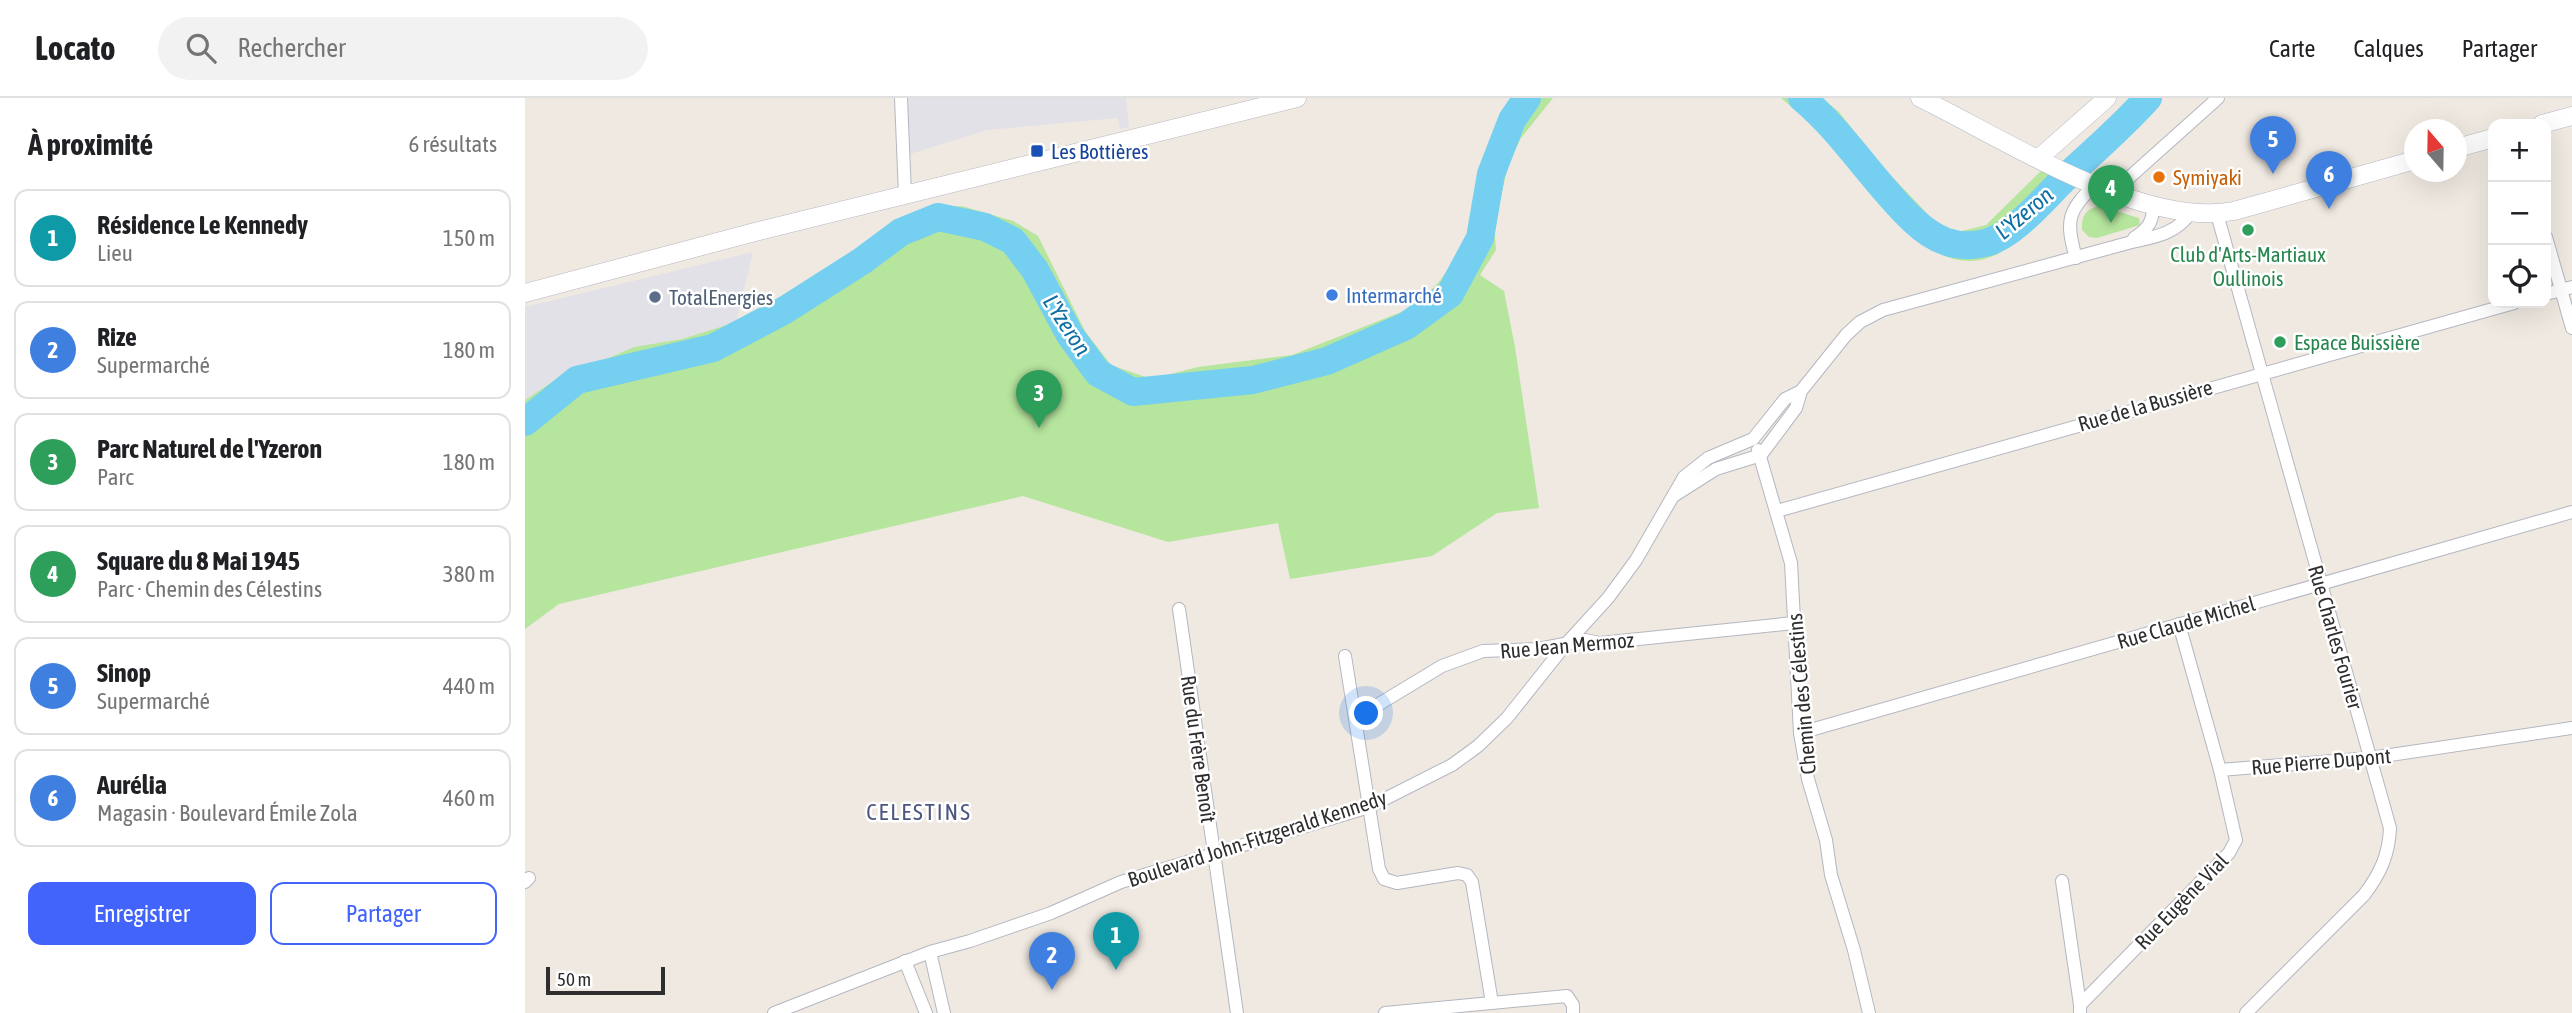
<!DOCTYPE html>
<html lang="fr">
<head>
<meta charset="utf-8">
<style>
	:root { --surface:#fff; --page:#f2f2f2; --text:#202124; --muted:#757577; --line:#e0e0e0; --accent:#4264fb }
	body { margin:0; font-family:"Asap Condensed",sans-serif; background:var(--page); color:var(--text) }
	.controls { position:absolute; right:21px; top:21px; display:grid; overflow:hidden; border-radius:14px; box-shadow:0 7px 28px #0002 }
	.controls button { width:63px; height:63px; display:grid; place-items:center; padding:0; border:0; border-bottom:2px solid var(--line); background:var(--surface); color:var(--text); font:35px sans-serif }
	.compass { position:absolute; left:1879px; top:21px; width:63px; height:63px; border-radius:50%; background:var(--surface); box-shadow:0 7px 28px #0002; rotate:340deg }
	.scale { position:absolute; left:21px; bottom:18px; width:119px; box-sizing:border-box; padding-left:7px; border:4px solid #2e2e2e; border-top:0; font-size:19px; line-height:24px; white-space:nowrap; color:#2e2e2e; -webkit-text-stroke:5px #fff; paint-order:stroke }
	.you { position:absolute; left:842px; top:616px; width:24px; height:24px; margin:-18px; border:5px solid #fff; border-radius:50%; background:#1a73e8; box-shadow:0 0 0 10px #1a73e833 }
	.badge { display:grid; place-items:center; width:46px; height:46px; border-radius:50%; background:var(--accent); color:#fff; font-size:23px; font-weight:700 }
	.pin { position:absolute; translate:-50% -58px; filter:drop-shadow(0 2px 4px #0008) }
	.pin::after { content:''; position:absolute; top:37px; width:24px; height:21px; background:inherit; clip-path:polygon(0 0,100% 0,50% 100%) }
	.list { margin:0; padding:0; list-style:none }
	h2 { display:flex; justify-content:space-between; align-items:center; height:91px; margin:0; padding:0 28px; font-size:30px }
	h2 small { font-size:23px; font-weight:400; color:var(--muted) }
	.list li { display:grid; grid-template-columns:46px 1fr auto; gap:21px; align-items:center; box-sizing:border-box; height:98px; margin:0 14px 14px; padding:0 14px; border:2px solid var(--line); border-radius:14px }
	.list b { display:block; font-size:26px; white-space:nowrap }
	.list p { margin:0; font-size:23px; white-space:nowrap; color:var(--muted) }
	.list em { font-size:23px; font-style:normal; color:var(--muted) }
	.actions { display:flex; gap:14px; padding:21px 28px }
	.actions a { flex:1; padding:16px 0; border:2px solid var(--accent); border-radius:14px; text-align:center; font-size:24px; color:var(--accent) }
	.actions .main { background:var(--accent); color:#fff }
	.icon { flex:none; width:38px; height:38px; fill:none; stroke:currentColor; stroke-width:2; stroke-linecap:round; stroke-linejoin:round }
	.map { position:relative; flex:none; width:2047px; height:915px; overflow:hidden }
	header { display:flex; align-items:center; gap:42px; box-sizing:border-box; height:98px; padding:0 35px; background:var(--surface); border-bottom:2px solid var(--line) }
	header strong { font-size:33px }
	nav { display:flex; gap:38px; margin-inline-start:auto; font-size:24px }
	.search { width:490px; height:63px; background:var(--page); display:flex; align-items:center; gap:18px; box-sizing:border-box; padding:0 24px; border-radius:38px; color:var(--muted); font-size:26px }
	main { display:flex }
	aside { flex:1; background:var(--surface) }
	.map>svg:first-child { display:block }
	.industrial { fill:#e3e1e8 }
	.green { fill:#b6e59e }
	.lines { fill:none; stroke-linecap:round; stroke-linejoin:round }
	.river { stroke:#75cff0; stroke-width:28 }
	.street-casing { stroke:#b4b7c1; stroke-width:14 }
	.secondary-casing { stroke:#b4b7c1; stroke-width:19 }
	.street { stroke:#fff; stroke-width:12 }
	.secondary { stroke:#fff; stroke-width:18 }
	.transit-dot { fill:#1a4fb4; stroke:#fff; stroke-width:2.5 }
	.food-dot { fill:#e8710a; stroke:#fff; stroke-width:2.5 }
	.leisure-dot { fill:#2e9e5b; stroke:#fff; stroke-width:2.5 }
	.shop-dot { fill:#3f7fe0; stroke:#fff; stroke-width:2.5 }
	.service-dot { fill:#5c6f8a; stroke:#fff; stroke-width:2.5 }
	.labels { text-anchor:middle; dominant-baseline:central; stroke-width:5; stroke-linejoin:round; paint-order:stroke }
	.transit-label { font-size:21px; fill:#164399; stroke:#fff; text-anchor:start }
	.food-label { font-size:21px; fill:#c56008; stroke:#fff; text-anchor:start }
	.leisure-label { font-size:21px; fill:#27864d; stroke:#fff }
	.shop-label { font-size:21px; fill:#366cbe; stroke:#fff; text-anchor:start }
	.service-label { font-size:21px; fill:#4e5e75; stroke:#fff; text-anchor:start }
	.street-label { font-size:21px; fill:#2e2e2e; stroke:#fff }
	.water-label { font-size:23px; font-style:italic; fill:#0d6fa3; stroke:#fff }
	.neighbourhood-label { font-size:23px; letter-spacing:2px; fill:#4d5680; stroke:#fff }
</style>
</head>
<body>
<header>
<strong>Locato</strong>
<div class="search"><svg class="icon" aria-label="search" viewBox="0 0 24 24"><circle cx="10" cy="10" r="6"/><path d="M15 15l6 6"/></svg>Rechercher</div>
<nav><a>Carte</a><a>Calques</a><a>Partager</a></nav>
</header>
<main>
<aside>
<h2>À proximité<small>6 résultats</small></h2>
<ul class="list">
<li><span class="badge" style="background:#0f9aa8">1</span><div><b>Résidence Le Kennedy</b><p>Lieu</p></div><em>150 m</em></li>
<li><span class="badge" style="background:#3f7fe0">2</span><div><b>Rize</b><p>Supermarché</p></div><em>180 m</em></li>
<li><span class="badge" style="background:#2e9e5b">3</span><div><b>Parc Naturel de l'Yzeron</b><p>Parc</p></div><em>180 m</em></li>
<li><span class="badge" style="background:#2e9e5b">4</span><div><b>Square du 8 Mai 1945</b><p>Parc · Chemin des Célestins</p></div><em>380 m</em></li>
<li><span class="badge" style="background:#3f7fe0">5</span><div><b>Sinop</b><p>Supermarché</p></div><em>440 m</em></li>
<li><span class="badge" style="background:#3f7fe0">6</span><div><b>Aurélia</b><p>Magasin · Boulevard Émile Zola</p></div><em>460 m</em></li>
</ul>
<div class="actions"><a class="main">Enregistrer</a><a>Partager</a></div>
</aside>
<div class="map">
<svg width="2047" height="915" viewBox="0 0 2047 915">
	<rect width="100%" height="100%" fill="#efe9e1"/>
	<g class="industrial">
		<polygon points="383,0 601,0 604,29 595,31 593,20 462,32 385,56"/>
		<polygon points="228,154 211,224 157,241 109,249 27,284 0,302 0,209"/>
	</g>
	<g class="green">
		<polygon points="986,0 1028,0 996,40 984,64 969,127 971,152 955,177 979,193 990,249 1014,410 972,415 907,458 765,481 753,425 643,444 498,398 34,506 0,531 0,302 27,284 109,249 157,241 211,224 293,182 365,126 406,111 437,108 488,123 513,138 560,233 586,267 626,281 673,269 767,257 889,209 913,185 932,159 946,132 955,67"/>
		<path d="M1256,0H1297L1314,14L1354,65L1413,127L1425,133H1437L1461,127L1522,67L1556,85L1473,156C1402,191 1345,85 1304,42C1290,27 1272,14 1256,0Z"/>
		<path d="M1575,108L1614,120L1615,127L1572,140L1564,139L1557,132C1556,118 1561,110 1575,108Z"/>
	</g>
	<g class="lines">
		<g class="river">
			<path d="M1277,0C1320,36 1348,84 1388,122C1409,142 1431,152 1460,145C1489,138 1521,98 1542,78C1570,52 1598,28 1623,0"/>
			<polyline points="0,324 52,282 188,250 260,212 337,163 376,134 413,119 460,129 488,143 510,172 545,237 573,275 608,294 728,282 802,263 881,228 925,196 955,140 966,76 987,22 1002,0"/>
		</g>
		<g class="street-casing">
			<g id="street">
				<polyline points="376,0 380,97"/>
				<polyline points="1588,94 1693,0"/>
				<path d="M1692,116L1865,730C1864,757 1855,776 1839,797L1721,915"/>
				<polyline points="2021,139 2047,230"/>
				<path d="M1609,140C1624,130 1627,125 1629,107"/>
				<path d="M1551,160C1540,122 1543,114 1569,87"/>
				<polyline points="2021,196 2047,189"/>
				<polyline points="1233,352 1266,465 1275,635 1283,681 1301,742 1306,777 1329,852 1344,915"/>
				<path d="M1150,397L1191,371L1236,357L1271,310L1276,293L1321,237L1335,224L1358,212L1603,145C1628,139 1651,137 1666,114"/>
				<polyline points="1252,413 1989,205"/>
				<polyline points="654,511 712,915"/>
				<polyline points="820,558 854,771 859,781 872,785 933,775 942,777 947,784 967,905"/>
				<polyline points="831,620 917,568 958,553 1013,551 1060,542 1075,545 1269,525"/>
				<polyline points="1275,635 2047,414"/>
				<polyline points="1695,672 1845,660 2047,630"/>
				<polyline points="1537,783 1555,907"/>
				<polyline points="0,784 4,780"/>
				<polyline points="405,854 419,915"/>
				<polyline points="380,863 401,915"/>
				<polyline points="249,915 405,854 445,843 526,815 596,784 844,709 927,667 953,648 982,620 1041,546 1083,500 1111,462 1159,379 1183,360 1228,341 1260,301 1276,293"/>
				<polyline points="860,915 1042,898 1048,907 1048,915"/>
				<polyline points="1555,915 1555,907 1704,755 1711,742 1695,672 1654,526"/>
			</g>
		</g>
		<g class="secondary-casing">
			<g id="secondary">
				<path d="M1395,0C1478,40 1617,131 1709,113L1890,62"/>
				<polyline points="2017,26 2047,18"/>
				<polyline points="1932,50 1968,40"/>
				<polyline points="1514,60 1582,0"/>
				<polyline points="0,195 230,134 772,0"/>
			</g>
		</g>
		<use href="#street" class="street"/>
		<use href="#secondary" class="secondary"/>
	</g>
	<rect class="transit-dot" x="505" y="46" width="14" height="14" rx="3.5"/>
	<circle class="food-dot" cx="1634" cy="79" r="7"/>
	<g class="leisure-dot">
		<circle cx="1723" cy="132" r="7"/>
		<circle cx="1755" cy="244" r="7"/>
	</g>
	<circle class="shop-dot" cx="807" cy="197" r="7"/>
	<circle class="service-dot" cx="130" cy="199" r="7"/>
	<g class="labels">
		<g class="transit-label">
			<text x="526" y="53">Les Bottières</text>
		</g>
		<g class="food-label">
			<text x="1648" y="79">Symiyaki</text>
		</g>
		<g class="leisure-label">
			<text x="1723" y="156">Club d'Arts-Martiaux<tspan x="1723" dy="24">Oullinois</tspan></text>
			<text x="1769" y="244" text-anchor="start">Espace Buissière</text>
		</g>
		<g class="shop-label">
			<text x="821" y="197">Intermarché</text>
		</g>
		<g class="service-label">
			<text x="144" y="199">TotalEnergies</text>
		</g>
		<g class="street-label">
			<text transform="translate(1620 307) rotate(-16)">Rue de la Bussière</text>
			<text transform="translate(1661 524) rotate(-16)">Rue Claude Michel</text>
			<text transform="translate(1811 539) rotate(74)">Rue Charles Fourier</text>
			<text transform="translate(1042 547) rotate(-5)">Rue Jean Mermoz</text>
			<text transform="translate(1276 596) rotate(-95)">Chemin des Célestins</text>
			<text transform="translate(674 651) rotate(82)">Rue du Frère Benoît</text>
			<text transform="translate(1796 663) rotate(-5)">Rue Pierre Dupont</text>
			<text transform="translate(732 740) rotate(-18)">Boulevard John-Fitzgerald Kennedy</text>
			<text transform="translate(1656 803) rotate(-46)">Rue Eugène Vial</text>
		</g>
		<g class="water-label">
			<text transform="translate(1499 115) rotate(-40)">L'Yzeron</text>
			<text transform="translate(542 227) rotate(57)">L'Yzeron</text>
		</g>
		<g class="neighbourhood-label">
			<text x="394" y="714">CELESTINS</text>
		</g>
	</g>
</svg>
<div class="controls">
<button>+</button>
<button>−</button>
<button><svg class="icon" aria-label="locate" viewBox="0 0 24 24"><circle cx="12" cy="12" r="6"/><path d="M12 2v4M12 18v4M2 12h4M18 12h4"/></svg></button>
</div>
<svg class="compass" viewBox="-18 -18 36 36"><path d="M0-13l5 13h-10z" fill="#e53935"/><path d="M0 13l5-13h-10z" fill="#757577"/></svg>
<div class="scale">50 m</div>
<div class="you"></div>
<div class="pin badge" style="left:591px;top:872px;background:#0f9aa8">1</div>
<div class="pin badge" style="left:527px;top:892px;background:#3f7fe0">2</div>
<div class="pin badge" style="left:514px;top:330px;background:#2e9e5b">3</div>
<div class="pin badge" style="left:1586px;top:125px;background:#2e9e5b">4</div>
<div class="pin badge" style="left:1748px;top:76px;background:#3f7fe0">5</div>
<div class="pin badge" style="left:1804px;top:111px;background:#3f7fe0">6</div>
</div>
</main>
</body>
</html>
